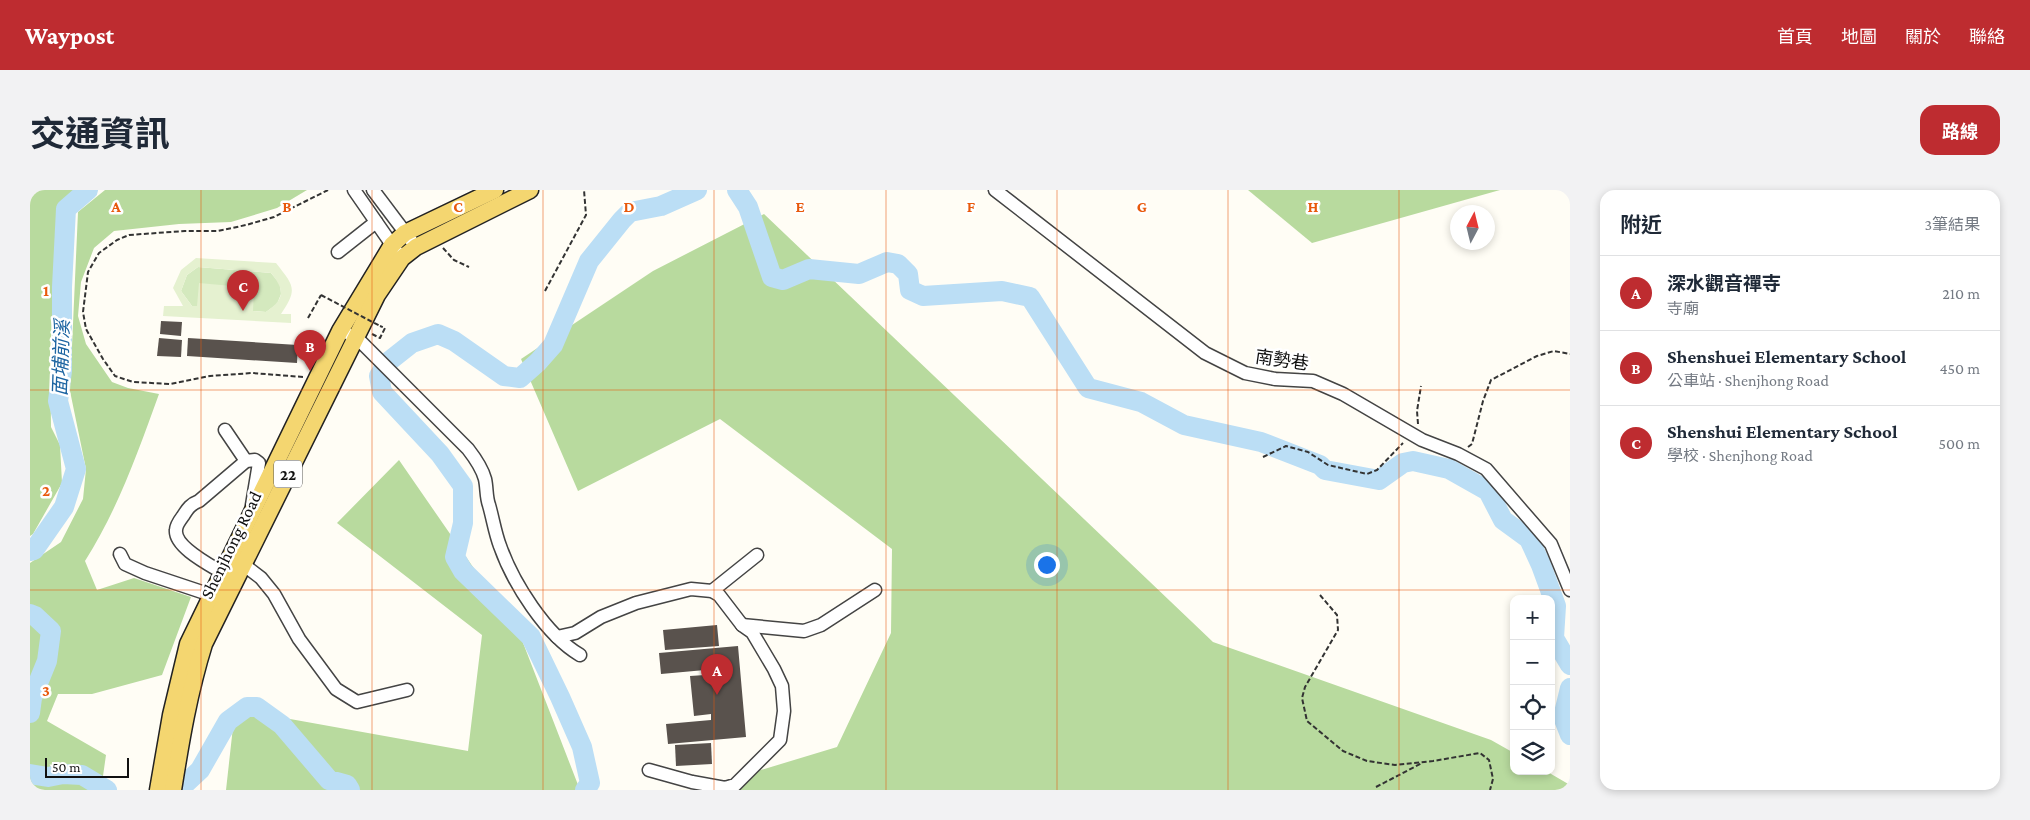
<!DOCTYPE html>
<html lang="zh-TW">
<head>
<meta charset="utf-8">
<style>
	:root { --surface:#fff; --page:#f2f2f3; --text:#1f2937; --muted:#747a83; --line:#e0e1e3; --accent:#be2c30 }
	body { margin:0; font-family:"Crimson Pro","Noto Sans TC",serif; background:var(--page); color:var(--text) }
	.controls { position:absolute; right:15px; bottom:15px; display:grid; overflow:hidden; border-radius:10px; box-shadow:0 2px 8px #0003 }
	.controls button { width:45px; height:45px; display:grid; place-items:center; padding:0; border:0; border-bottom:1px solid var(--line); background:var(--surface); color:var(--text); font:25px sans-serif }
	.compass { position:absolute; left:1420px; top:15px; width:45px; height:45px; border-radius:50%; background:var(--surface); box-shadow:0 2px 8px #0003; rotate:7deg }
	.scale { position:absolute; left:15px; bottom:12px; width:84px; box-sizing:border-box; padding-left:5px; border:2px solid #111; border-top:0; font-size:14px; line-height:18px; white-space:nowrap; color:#111; -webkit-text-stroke:4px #fff; paint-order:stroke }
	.you { position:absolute; left:1016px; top:374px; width:18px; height:18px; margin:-12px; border:4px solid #fff; border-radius:50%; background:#1a73e8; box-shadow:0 0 0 8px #1a73e833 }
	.badge { display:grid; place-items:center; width:32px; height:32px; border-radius:50%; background:var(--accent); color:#fff; font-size:16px; font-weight:700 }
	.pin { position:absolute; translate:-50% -41px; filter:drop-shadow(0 1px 2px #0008) }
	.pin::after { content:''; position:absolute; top:26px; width:18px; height:15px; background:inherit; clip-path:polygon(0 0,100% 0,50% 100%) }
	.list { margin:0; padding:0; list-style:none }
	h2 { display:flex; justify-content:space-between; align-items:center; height:65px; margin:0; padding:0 20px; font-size:21px }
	h2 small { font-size:16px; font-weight:400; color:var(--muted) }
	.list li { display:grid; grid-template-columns:32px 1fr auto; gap:15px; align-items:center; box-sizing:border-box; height:75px; padding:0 20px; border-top:1px solid var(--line) }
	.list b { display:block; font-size:19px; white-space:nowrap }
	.list p { margin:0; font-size:16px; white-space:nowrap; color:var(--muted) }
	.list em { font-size:16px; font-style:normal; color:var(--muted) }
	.icon { flex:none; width:28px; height:28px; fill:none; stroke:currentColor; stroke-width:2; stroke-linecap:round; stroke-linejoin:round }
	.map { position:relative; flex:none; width:1540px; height:600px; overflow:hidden; border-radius:15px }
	header { display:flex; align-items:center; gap:30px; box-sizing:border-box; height:70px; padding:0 25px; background:var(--accent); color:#fff }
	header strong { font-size:24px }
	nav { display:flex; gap:28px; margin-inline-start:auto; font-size:18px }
	.intro { display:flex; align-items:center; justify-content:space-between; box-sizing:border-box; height:120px; padding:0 30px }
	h1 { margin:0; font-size:35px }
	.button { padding:12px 22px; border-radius:15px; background:var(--accent); color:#fff; font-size:18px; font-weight:700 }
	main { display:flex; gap:30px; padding:0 30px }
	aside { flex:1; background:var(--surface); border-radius:15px; box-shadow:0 2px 8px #0003 }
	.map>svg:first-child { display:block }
	.green { fill:#d4e9be }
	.forest { fill:#b8da9e }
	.pitch { fill:#e5f1d0; fill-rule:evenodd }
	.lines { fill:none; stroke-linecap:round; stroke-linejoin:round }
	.river { stroke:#bbdef5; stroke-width:20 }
	.building { fill:#59524d }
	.minor-casing { stroke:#444; stroke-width:15 }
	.major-casing { stroke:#222; stroke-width:19 }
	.path { stroke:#333; stroke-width:2; stroke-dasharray:5 2.5; stroke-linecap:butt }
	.minor { stroke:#fff; stroke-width:12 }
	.major { stroke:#f4d670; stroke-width:16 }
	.path-bridge { stroke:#333; stroke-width:2; stroke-dasharray:5 2.5; stroke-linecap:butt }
	.grid { fill:none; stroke:#e8590c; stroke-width:1; stroke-opacity:0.55 }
	.labels { text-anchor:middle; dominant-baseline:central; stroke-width:5; stroke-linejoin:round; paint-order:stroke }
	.shield { fill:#fff; stroke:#585858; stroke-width:1 }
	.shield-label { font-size:16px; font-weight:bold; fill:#111 }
	.street-label { font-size:18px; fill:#111; stroke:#fff }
	.water-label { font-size:19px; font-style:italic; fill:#1c64a1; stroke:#fff }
	.grid-label { font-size:16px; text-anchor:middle; font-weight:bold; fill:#e8590c; stroke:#fff; stroke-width:5; stroke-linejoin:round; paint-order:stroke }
</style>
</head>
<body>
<header>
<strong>Waypost</strong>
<nav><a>首頁</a><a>地圖</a><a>關於</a><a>聯絡</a></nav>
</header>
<div class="intro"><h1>交通資訊</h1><a class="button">路線</a></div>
<main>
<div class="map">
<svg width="1540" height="600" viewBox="0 0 1540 600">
	<rect width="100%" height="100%" fill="#fffdf5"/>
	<polygon class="green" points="168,77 241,83 250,94 251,104 247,114 236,122 162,116 151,101 157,85"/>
	<g class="forest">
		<polygon points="0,0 46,0 32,13 20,160 21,237 30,255 32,293 3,344 0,346"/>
		<path d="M75,0H277L247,18L201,32L149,34L84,41L64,58L51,92L48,126L56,154L82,192L98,198L129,204C108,262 88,319 55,371L67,400L104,388L161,407L132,485L62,504H28L17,531L76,565L71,600H0V373L31,352L53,309L56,279L40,201L48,22Z"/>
		<polygon points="1218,0 1470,0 1282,53"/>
		<polygon points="734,24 1183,452 1461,550 1484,563 1484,581 1516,581 1540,595 1540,600 665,600 807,557 861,443 862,359 690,229 548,301 491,169 623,81"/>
		<polygon points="369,270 490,445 550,600 196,600 205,519 438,561 452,445 307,333"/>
	</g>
	<path class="pitch" d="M166,68L246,73C264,96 268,99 251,124H261V133L133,126L134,116H153L143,98L151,80ZM168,77L241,83C255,100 255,109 236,122L223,121L224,98L169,93L167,116H162L151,101L157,85Z"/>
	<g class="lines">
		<g class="river">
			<polyline points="707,0 718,17 742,87 753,90 779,79 829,84 857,72 868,74 878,84 880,100 893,106 972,101 1000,107 1058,198 1111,212 1154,235 1231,252 1290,275 1295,280 1349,290 1373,273 1383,271 1419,279 1458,301 1473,330 1499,349 1511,375 1526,416 1524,448 1540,475"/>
			<polyline points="0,361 4,360 34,317 46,279 28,211 32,181 32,97 36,19 58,0"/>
			<polyline points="0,424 5,426 21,441 17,471 2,508 0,523"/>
			<polyline points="1540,498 1533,527 1540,545"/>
			<polyline points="0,584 18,587 33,584 52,585 77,600"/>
			<polyline points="138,600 156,593 170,580 198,531 217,517 227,517 252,535 299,590 317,595 320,600"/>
			<polyline points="555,600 560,593 552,557 530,507 501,447 433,381 425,367 433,333 433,296 410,264 352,202 349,186 358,172 382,153 408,144 424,151 474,186 490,188 508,172 523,155 559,71 592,30 600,22 631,16 667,0"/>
		</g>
	</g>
	<g class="building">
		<polygon points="131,131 152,132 151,146 130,144"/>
		<polygon points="129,148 152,150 151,167 127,166"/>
		<polygon points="158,148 268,155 267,173 157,166"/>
		<polygon points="687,435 689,456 635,460 633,440"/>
		<polygon points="708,456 716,547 638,554 636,534 681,530 681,524 664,526 660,486 675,485 675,480 631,484 629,463"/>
		<polygon points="681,553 682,574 646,576 645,555"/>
	</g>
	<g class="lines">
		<g class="minor-casing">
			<g id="minor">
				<polyline points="324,0 367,62"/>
				<polyline points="343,0 386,57"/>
				<polyline points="965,0 1175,163 1215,183 1245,189 1283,191 1313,204 1392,250 1428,264 1456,279 1521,354 1540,400"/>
				<polyline points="308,62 346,32"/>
				<path d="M320,145L326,147L438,259C445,268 452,278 455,289C457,298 456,307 459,315C463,329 465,343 470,356C483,393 516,445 550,465"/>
				<polyline points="195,240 216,271"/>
				<polyline points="90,364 95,374 115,383 181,405"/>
				<polyline points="205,371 214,375 231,388 244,404 269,449 306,499 327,512 377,500"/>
				<path d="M193,383C180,375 144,357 146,340C146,335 150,330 153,326C158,318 161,314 169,311L216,271L225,270L229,273L222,315"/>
				<polyline points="682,401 727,365"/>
				<polyline points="712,435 774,441 791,435 845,400"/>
				<polyline points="527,447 545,443 571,427 606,413 661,399 682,401 689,405 712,435 722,442 744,479 752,496 754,521 750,550 705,595 695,598 662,592 619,580"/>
			</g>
		</g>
		<g class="major-casing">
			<g id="major">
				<polyline points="128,600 141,525 158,454 310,141 362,55 375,43 465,0"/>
				<path d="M143,600C151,550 159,502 174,454L347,105L372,68L386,57L500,0"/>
			</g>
		</g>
		<g class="path">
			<polyline points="413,58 424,70 439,77"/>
			<polyline points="515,101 556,25 554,0"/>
			<polyline points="278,128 291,105"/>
			<polyline points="342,144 350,148 355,138 350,136"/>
			<polyline points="273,187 222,183 180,186 140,194 103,192 85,186 73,169 56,139 53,122 58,82 69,63 87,50 99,45 155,41 188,41 216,35 244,27 298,0"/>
			<polyline points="1388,234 1387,221 1391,196"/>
			<polyline points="1438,257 1442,254 1453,211 1461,190 1507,166 1524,161 1540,164"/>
			<polyline points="1233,267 1256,256 1278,262 1298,275 1337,284 1347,280 1373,253"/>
			<polyline points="1290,405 1307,425 1308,440 1275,497 1272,508 1277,531 1313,561 1337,571 1365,575 1403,571 1450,563 1459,570 1463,589 1460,600"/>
			<polyline points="1346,597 1392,573"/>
		</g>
		<use href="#minor" class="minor"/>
		<use href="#major" class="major"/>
		<polyline class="path-bridge" points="291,105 350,136"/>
	</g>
	<path class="grid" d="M171,0V600M342,0V600M513,0V600M684,0V600M856,0V600M1027,0V600M1198,0V600M1369,0V600M0,200H1540M0,400H1540"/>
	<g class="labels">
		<rect class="shield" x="244" y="270.5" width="28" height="27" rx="4"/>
		<g class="shield-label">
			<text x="258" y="284">22</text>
		</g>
		<g class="street-label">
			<text transform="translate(1252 170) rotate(8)">南勢巷</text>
			<text transform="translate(201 355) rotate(-64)">Shenjhong Road</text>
		</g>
		<g class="water-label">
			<text transform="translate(31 168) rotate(-88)">面埔前溪</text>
		</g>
	</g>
	<g class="grid-label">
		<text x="86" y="22">A</text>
		<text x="257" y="22">B</text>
		<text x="428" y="22">C</text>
		<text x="599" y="22">D</text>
		<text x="770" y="22">E</text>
		<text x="941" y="22">F</text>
		<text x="1112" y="22">G</text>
		<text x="1283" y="22">H</text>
		<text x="16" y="106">1</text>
		<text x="16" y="306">2</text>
		<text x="16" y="506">3</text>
	</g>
</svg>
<div class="controls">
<button>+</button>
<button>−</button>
<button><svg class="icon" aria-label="locate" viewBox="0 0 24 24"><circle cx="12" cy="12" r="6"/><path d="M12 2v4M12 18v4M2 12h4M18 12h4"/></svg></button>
<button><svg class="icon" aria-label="layers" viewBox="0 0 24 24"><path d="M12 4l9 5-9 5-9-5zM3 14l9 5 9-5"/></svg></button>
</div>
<svg class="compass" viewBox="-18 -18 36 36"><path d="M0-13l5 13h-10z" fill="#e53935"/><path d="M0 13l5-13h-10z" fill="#747a83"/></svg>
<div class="scale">50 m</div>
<div class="you"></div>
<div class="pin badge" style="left:687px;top:505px">A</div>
<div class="pin badge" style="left:280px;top:181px">B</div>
<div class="pin badge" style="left:213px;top:121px">C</div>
</div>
<aside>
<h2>附近<small>3筆結果</small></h2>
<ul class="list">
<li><span class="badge">A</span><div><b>深水觀音禪寺</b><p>寺廟</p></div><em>210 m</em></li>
<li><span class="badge">B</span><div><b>Shenshuei Elementary School</b><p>公車站 · Shenjhong Road</p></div><em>450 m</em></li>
<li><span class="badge">C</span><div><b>Shenshui Elementary School</b><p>學校 · Shenjhong Road</p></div><em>500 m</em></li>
</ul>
</aside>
</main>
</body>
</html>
